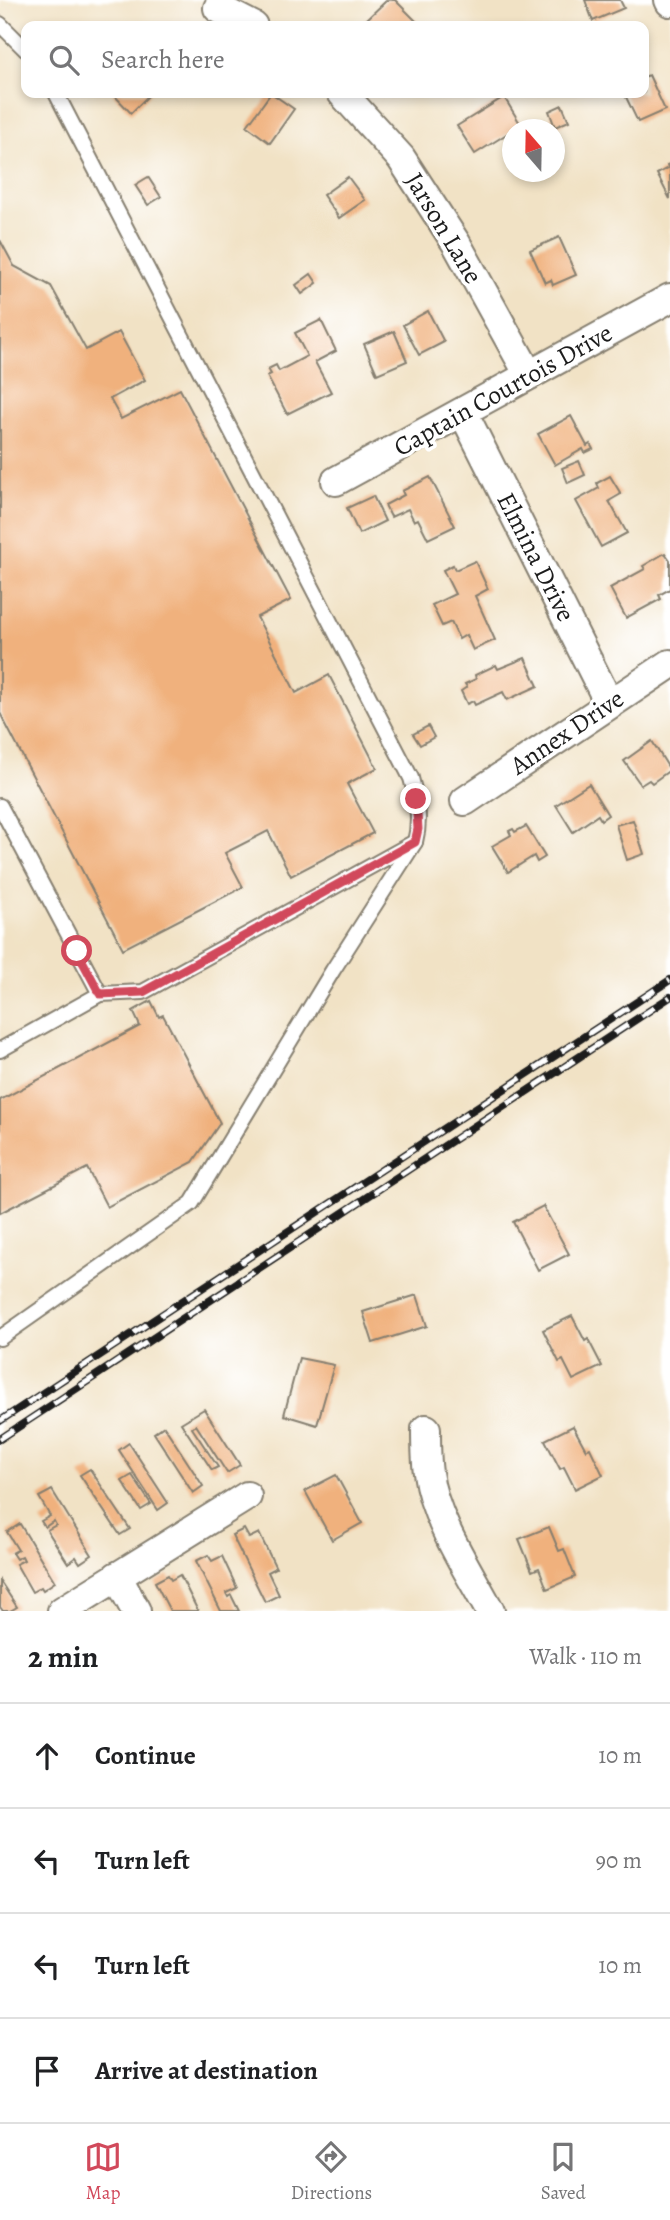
<!DOCTYPE html>
<html lang="en">
<head>
<meta charset="utf-8">
<style>
	:root { --surface:#fff; --page:#f6f6f6; --text:#202124; --muted:#757577; --line:#e0e0e0; --accent:#d1495b }
	body { margin:0; font-family:Alegreya,serif; background:var(--page); color:var(--text) }
	.compass { position:absolute; left:502px; top:119px; width:63px; height:63px; border-radius:50%; background:var(--surface); box-shadow:0 4px 10px #0003; rotate:340deg }
	.stop { position:absolute; width:21px; height:21px; margin:-16px; border:5px solid #d1495b; border-radius:50%; background:#fff }
	.stop.end { background:#d1495b; border-color:#fff; box-shadow:0 2px 7px #0008 }
	.list { margin:0; padding:0; list-style:none }
	h2 { display:flex; justify-content:space-between; align-items:center; height:91px; margin:0; padding:0 28px; font-size:30px }
	h2 small { font-size:23px; font-weight:400; color:var(--muted) }
	.list li { display:grid; grid-template-columns:46px 1fr auto; gap:21px; align-items:center; box-sizing:border-box; height:105px; padding:0 28px; border-top:2px solid var(--line) }
	.list b { display:block; font-size:26px; white-space:nowrap }
	.list em { font-size:23px; font-style:normal; color:var(--muted) }
	.icon { flex:none; width:38px; height:38px; fill:none; stroke:currentColor; stroke-width:2; stroke-linecap:round; stroke-linejoin:round }
	.map { position:relative; flex:none; width:670px; height:1611px; overflow:hidden }
	.search { position:absolute; background:var(--surface); box-shadow:0 4px 10px #0003; left:21px; right:21px; top:21px; height:77px; display:flex; align-items:center; gap:18px; box-sizing:border-box; padding:0 24px; border-radius:14px; color:var(--muted); font-size:26px }
	.sheet { height:511px; background:var(--surface) }
	nav { display:flex; justify-content:space-around; align-items:center; box-sizing:border-box; height:98px; border-top:2px solid var(--line); background:var(--surface); font-size:19px; color:var(--muted) }
	nav a { display:grid; justify-items:center; gap:4px }
	nav .on { color:var(--accent) }
	.map>svg:first-child { display:block }
	.building { fill:#f0b17d }
	.lines { fill:none; stroke-linecap:round; stroke-linejoin:round }
	.lane-casing { stroke:#867f70; stroke-width:18 }
	.street-casing { stroke:#867f70; stroke-width:32 }
	.lane { stroke:#fff; stroke-width:14 }
	.street { stroke:#fff; stroke-width:28 }
	.rail-casing { stroke:#1c1c1c; stroke-width:8 }
	.rail { stroke:#fff; stroke-width:5; stroke-dasharray:16; stroke-linecap:butt }
	.route { stroke:#d1495b; stroke-width:9 }
	.labels { text-anchor:middle; dominant-baseline:central; stroke-width:7; stroke-linejoin:round; paint-order:stroke }
	.street-label { font-size:26px; fill:#1c1c1c; stroke:#fff }
</style>
</head>
<body>
<div class="map">
<svg width="670" height="1611" viewBox="0 0 670 1611">
	<rect width="100%" height="100%" fill="#fff"/>
	<filter id="ink" filterUnits="userSpaceOnUse"><feTurbulence type="fractalNoise" baseFrequency=".0143" numOctaves="2"/><feDisplacementMap in="SourceGraphic" scale="14" xChannelSelector="R" yChannelSelector="G"/><feConvolveMatrix kernelMatrix="1 2 1 2 8 2 1 2 1" color-interpolation-filters="sRGB"/></filter>
	<filter id="wash" filterUnits="userSpaceOnUse"><feTurbulence type="fractalNoise" baseFrequency=".00686" numOctaves="4" result="noise"/><feDisplacementMap in="SourceGraphic" scale="28" xChannelSelector="R" yChannelSelector="G"/><feGaussianBlur stdDeviation="1.57" result="paint"/><feColorMatrix in="noise" values="0 0 0 0 0 0 0 0 0 0 0 0 0 0 0 0 0 1.4 0 .05"/><feComposite in="paint" operator="in"/></filter>
	<g filter="url(#wash)">
		<rect width="100%" height="100%" fill="#f1e2c5"/>
		<g id="blocks">
			<g class="building">
				<polygon points="387,0 395,0 421,26 371,26 365,21"/>
				<polygon points="585,0 620,0 624,8 593,21"/>
				<polygon points="649,75 665,110 638,122 624,93 644,93 644,77"/>
				<polygon points="112,93 151,93 131,113"/>
				<polygon points="271,93 294,109 270,143 247,126"/>
				<polygon points="504,97 521,125 475,154 457,126"/>
				<polygon points="562,105 569,121 555,127 549,111"/>
				<polygon points="670,164 670,199 657,174 668,168 667,165"/>
				<polygon points="148,177 161,197 148,205 135,185"/>
				<polygon points="348,177 365,200 339,218 323,195"/>
				<polygon points="559,237 576,275 553,285 551,280 545,283 530,250"/>
				<polygon points="0,240 14,266 51,286 86,350 119,332 145,380 110,399 121,419 180,389 291,600 257,617 296,693 329,675 377,768 347,784 373,833 291,876 268,831 225,853 243,887 123,949 0,713"/>
				<polygon points="311,274 317,283 302,294 296,285"/>
				<polygon points="428,311 444,342 419,355 403,325"/>
				<polygon points="321,320 336,351 315,362 331,392 287,414 267,376 271,374 268,369 276,365 279,371 307,356 295,333"/>
				<polygon points="394,331 407,361 377,374 364,344"/>
				<polygon points="571,416 587,446 590,444 593,449 585,453 583,449 555,465 538,434"/>
				<polygon points="579,461 585,475 568,483 562,468"/>
				<polygon points="610,476 621,494 609,501 627,533 601,547 576,501 599,488 597,483"/>
				<polygon points="430,477 455,526 428,539 418,519 414,521 408,509 391,517 385,505 404,495 402,491"/>
				<polygon points="373,496 385,521 359,534 347,508"/>
				<polygon points="665,553 670,560 670,589 659,595 661,599 626,618 610,588 645,569 643,566"/>
				<polygon points="475,561 488,589 475,596 495,640 473,650 466,635 459,639 451,622 442,626 432,605 455,594 443,570 453,565 455,570"/>
				<polygon points="525,658 538,686 507,700 503,692 475,705 473,701 467,704 461,691 467,687 465,684 476,679 475,675 496,665 498,669"/>
				<polygon points="428,726 434,737 420,745 413,734"/>
				<polygon points="652,741 670,770 652,783 649,780 641,785 624,761"/>
				<polygon points="589,784 608,815 601,820 598,815 573,832 556,805"/>
				<polygon points="633,820 644,854 627,860 616,825"/>
				<polygon points="526,826 545,857 537,862 534,856 508,872 492,846 511,835 509,831 513,829 515,832"/>
				<polygon points="151,1001 159,1017 163,1015 220,1123 193,1162 107,1207 87,1168 0,1213 0,1100 140,1026 133,1011"/>
				<polygon points="543,1206 569,1254 538,1270 513,1222"/>
				<polygon points="417,1295 427,1326 373,1343 363,1312"/>
				<polygon points="572,1316 585,1341 588,1339 602,1366 573,1380 563,1360 559,1362 543,1330"/>
				<polygon points="299,1358 334,1365 317,1425 284,1415"/>
				<polygon points="204,1409 240,1465 227,1473 196,1425 192,1428 218,1467 212,1470 181,1423"/>
				<polygon points="164,1426 203,1486 193,1493 154,1433"/>
				<polygon points="573,1426 586,1450 590,1448 603,1475 575,1489 564,1467 560,1469 545,1440"/>
				<polygon points="129,1443 168,1503 158,1510 119,1450"/>
				<polygon points="90,1469 130,1529 120,1535 80,1475"/>
				<polygon points="132,1475 151,1504 141,1510 122,1481"/>
				<polygon points="336,1475 362,1523 332,1540 305,1491"/>
				<polygon points="52,1490 92,1555 80,1563 76,1557 68,1563 47,1530 56,1525 54,1521 45,1527 41,1521 50,1516 39,1497"/>
				<polygon points="20,1524 55,1582 43,1590 41,1587 32,1592 16,1564 24,1560 22,1556 16,1559 12,1553 18,1550 7,1532"/>
				<polygon points="549,1527 559,1551 564,1549 575,1577 547,1589 539,1568 532,1571 519,1539"/>
				<polygon points="244,1529 249,1538 259,1533 276,1568 268,1572 279,1595 265,1602 232,1535"/>
				<polygon points="208,1555 212,1561 222,1556 237,1588 226,1593 228,1597 231,1595 239,1611 221,1611 196,1561"/>
				<polygon points="168,1575 171,1580 180,1575 198,1611 170,1611 155,1582"/>
				<polygon points="0,1581 17,1607 10,1611 3,1611 0,1607"/>
			</g>
		</g>
	</g>
	<g filter="url(#ink)">
		<use href="#blocks" fill-opacity="0" stroke="#867f70" stroke-width="2"/>
		<g class="lines">
			<g class="lane-casing">
				<g id="lane">
					<polyline points="0,24 26,50"/>
					<path d="M56,93L411,778C417,800 421,819 415,842"/>
					<polyline points="0,806 100,994 0,1050"/>
					<polyline points="0,1338 192,1203 333,970 415,842 143,992 100,994"/>
				</g>
			</g>
			<g class="street-casing">
				<g id="street">
					<polyline points="669,0 670,2"/>
					<polyline points="218,8 253,26"/>
					<polyline points="342,93 401,158 456,243 529,375"/>
					<polyline points="463,412 609,703"/>
					<polyline points="336,481 670,298"/>
					<polyline points="465,801 670,664"/>
					<path d="M426,1429C426,1444 426,1459 428,1473C434,1519 468,1570 490,1611"/>
					<polyline points="117,1576 136,1611"/>
					<polyline points="62,1611 247,1496"/>
				</g>
			</g>
			<use href="#lane" class="lane"/>
			<use href="#street" class="street"/>
			<g class="rail-casing">
				<g id="rail">
					<polyline points="0,1421 670,980"/>
					<polyline points="0,1439 670,997"/>
				</g>
			</g>
			<use href="#rail" class="rail"/>
		</g>
	</g>
	<g class="lines" filter="url(#ink)">
		<polyline class="route" points="77,951 100,994 143,992 415,842 418,829 416,799"/>
	</g>
	<g class="labels">
		<g class="street-label">
			<text transform="translate(444 228) rotate(59)">Jarson Lane</text>
			<text transform="translate(503 390) rotate(-29)">Captain Courtois Drive</text>
			<text transform="translate(536 557) rotate(63)">Elmina Drive</text>
			<text transform="translate(567 732) rotate(-34)">Annex Drive</text>
		</g>
	</g>
</svg>
<svg class="compass" viewBox="-18 -18 36 36"><path d="M0-13l5 13h-10z" fill="#e53935"/><path d="M0 13l5-13h-10z" fill="#757577"/></svg>
<div class="stop" style="left:77px;top:951px"></div>
<div class="stop end" style="left:416px;top:799px"></div>
<div class="search"><svg class="icon" aria-label="search" viewBox="0 0 24 24"><circle cx="10" cy="10" r="6"/><path d="M15 15l6 6"/></svg>Search here</div>
</div>
<section class="sheet">
<h2>2 min<small>Walk · 110 m</small></h2>
<ul class="list">
<li><svg class="icon" aria-label="ahead" viewBox="0 0 24 24"><path d="M12 20V5M6 11l6-6 6 6"/></svg><div><b>Continue</b></div><em>10 m</em></li>
<li><svg class="icon" aria-label="left" viewBox="0 0 24 24"><path d="M17 20v-9H6M10 6l-5 5 5 5"/></svg><div><b>Turn left</b></div><em>90 m</em></li>
<li><svg class="icon" aria-label="left" viewBox="0 0 24 24"><path d="M17 20v-9H6M10 6l-5 5 5 5"/></svg><div><b>Turn left</b></div><em>10 m</em></li>
<li><svg class="icon" aria-label="arrive" viewBox="0 0 24 24"><path d="M6 21V4h12l-3 4 3 4H6"/></svg><div><b>Arrive at destination</b></div></li>
</ul>
</section>
<nav>
<a class="on"><svg class="icon" aria-label="map" viewBox="0 0 24 24"><path d="M3 6l6-2 6 2 6-2v14l-6 2-6-2-6 2zM9 4v14M15 6v14"/></svg>Map</a>
<a><svg class="icon" aria-label="directions" viewBox="0 0 24 24"><path d="M12 3l9 9-9 9-9-9zM9 14v-3h6M13 9l2 2-2 2"/></svg>Directions</a>
<a><svg class="icon" aria-label="saved" viewBox="0 0 24 24"><path d="M7 4h10v16l-5-4-5 4z"/></svg>Saved</a>
</nav>
</body>
</html>
